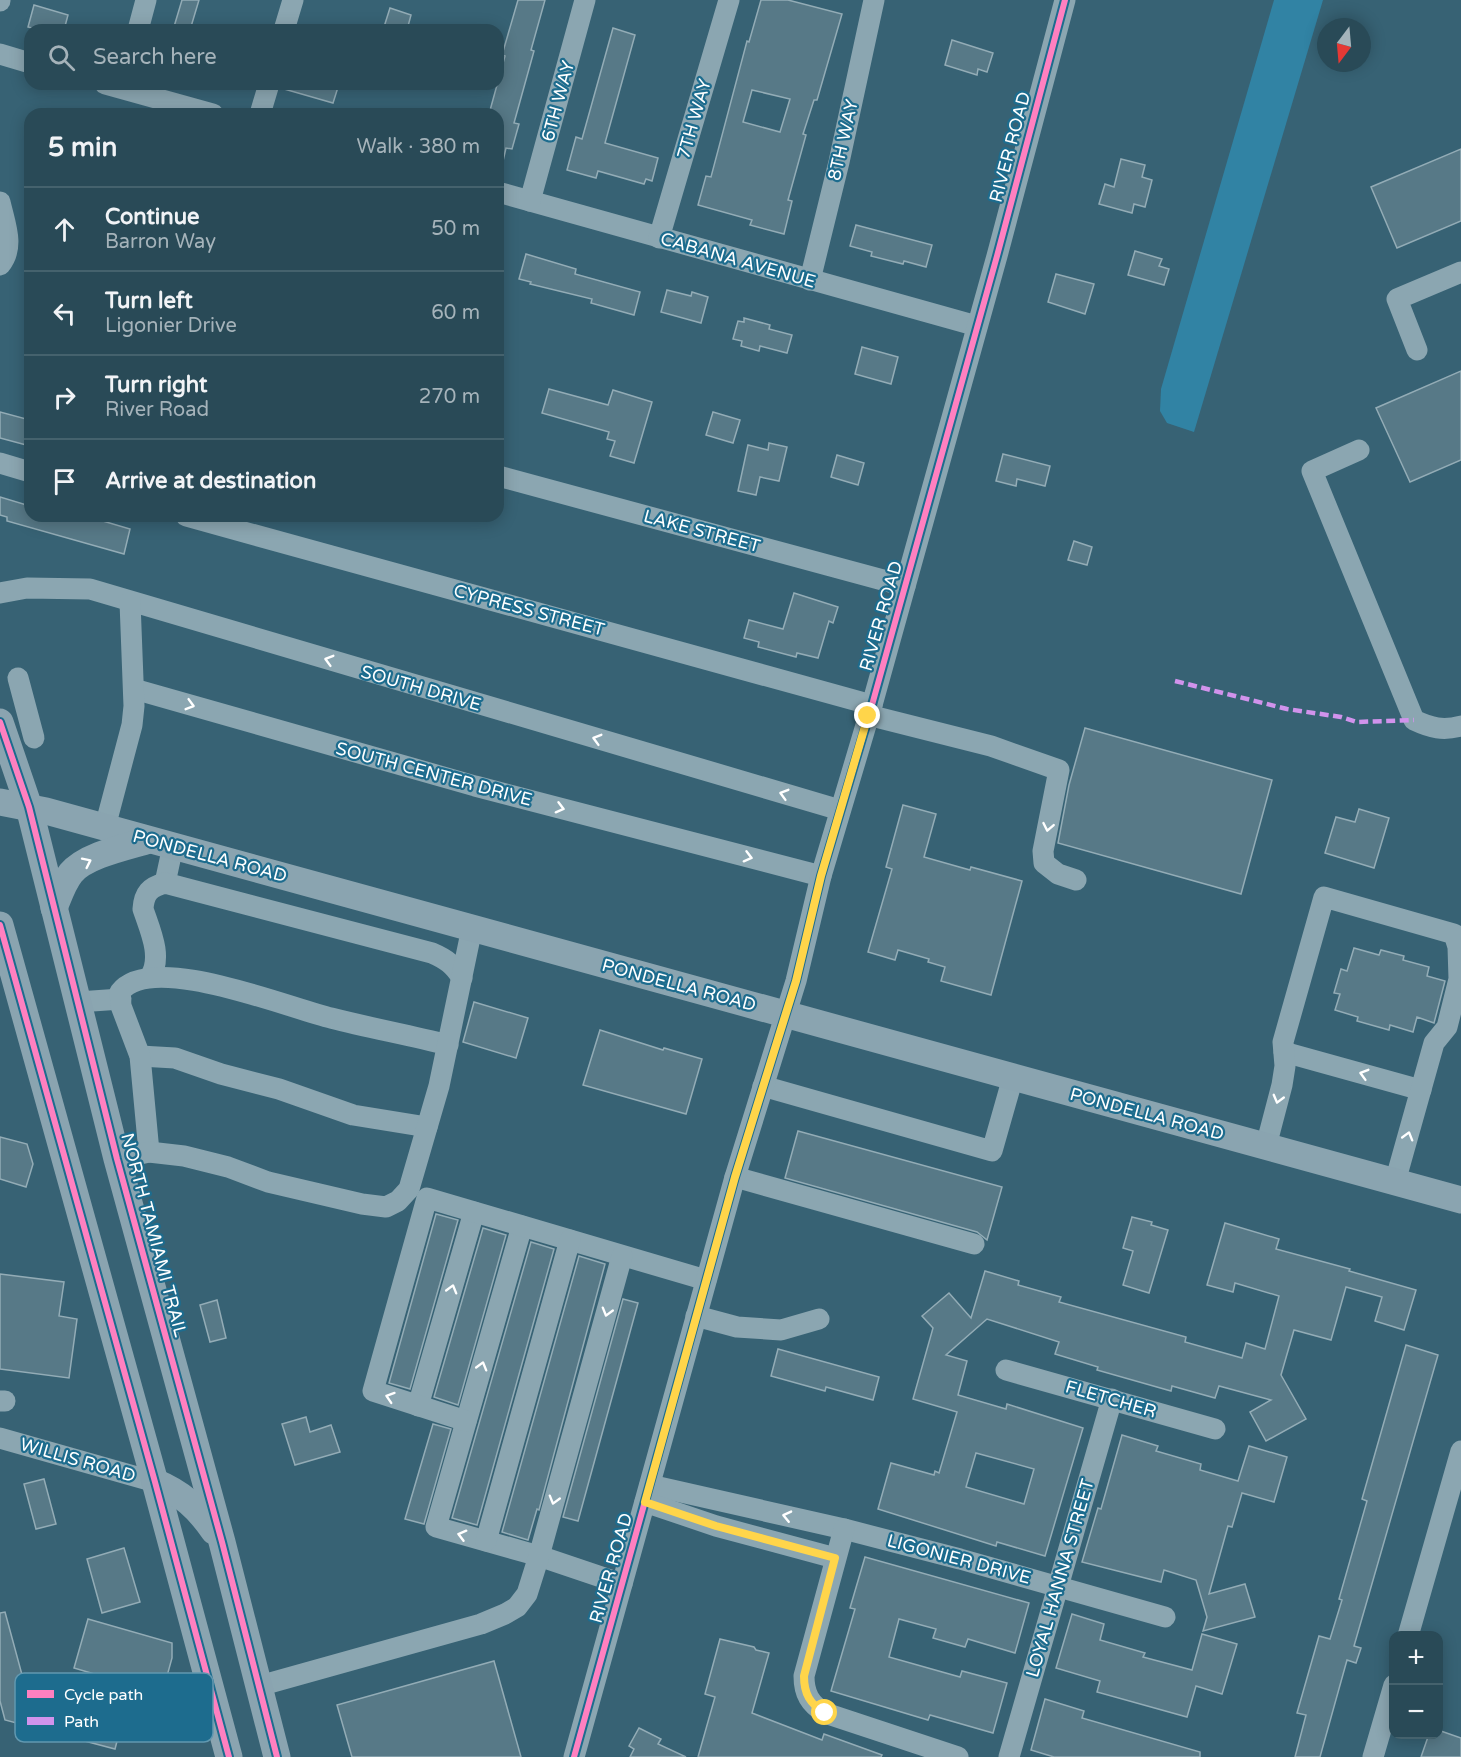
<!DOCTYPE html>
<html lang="en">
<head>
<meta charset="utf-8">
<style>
	:root { --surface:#294a57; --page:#31515d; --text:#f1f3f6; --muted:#a5b3ba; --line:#45626d }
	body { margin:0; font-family:"Varela Round",sans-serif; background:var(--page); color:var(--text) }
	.controls { position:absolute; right:18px; bottom:18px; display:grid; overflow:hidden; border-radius:12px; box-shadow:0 3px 15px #0003 }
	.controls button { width:54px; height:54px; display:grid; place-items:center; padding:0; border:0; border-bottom:2px solid var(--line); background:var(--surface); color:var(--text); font:30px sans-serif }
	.compass { position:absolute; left:1317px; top:18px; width:54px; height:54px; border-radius:50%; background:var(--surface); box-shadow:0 3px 15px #0003; rotate:196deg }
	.stop { position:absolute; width:18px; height:18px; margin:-14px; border:4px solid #ffd54a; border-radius:50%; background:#fff }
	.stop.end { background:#ffd54a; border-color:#fff; box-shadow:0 2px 6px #0008 }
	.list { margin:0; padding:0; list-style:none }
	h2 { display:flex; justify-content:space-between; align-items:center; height:78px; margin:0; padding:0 24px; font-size:26px }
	h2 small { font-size:20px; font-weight:400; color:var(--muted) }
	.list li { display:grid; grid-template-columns:39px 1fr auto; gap:18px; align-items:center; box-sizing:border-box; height:84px; padding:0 24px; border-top:2px solid var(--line) }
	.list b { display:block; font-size:22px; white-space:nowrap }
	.list p { margin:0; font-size:20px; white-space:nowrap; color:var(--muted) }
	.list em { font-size:20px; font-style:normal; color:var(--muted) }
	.icon { flex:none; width:33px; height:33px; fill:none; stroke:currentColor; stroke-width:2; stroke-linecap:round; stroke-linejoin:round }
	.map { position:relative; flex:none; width:1461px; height:1757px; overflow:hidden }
	.search { position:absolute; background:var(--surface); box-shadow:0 3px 15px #0003; left:24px; top:24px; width:480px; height:66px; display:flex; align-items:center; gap:15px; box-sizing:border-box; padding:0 21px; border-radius:18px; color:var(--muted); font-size:22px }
	.panel { position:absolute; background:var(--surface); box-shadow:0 3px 15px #0003; left:24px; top:108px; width:480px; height:414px; border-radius:18px }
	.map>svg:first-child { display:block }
	.green { fill:#3183a4 }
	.building { fill:#577987; stroke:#93acb6; stroke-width:1.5; fill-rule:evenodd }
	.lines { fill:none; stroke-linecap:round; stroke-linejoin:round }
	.minor { stroke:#8ba6b1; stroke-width:21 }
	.major { stroke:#8aa4b0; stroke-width:27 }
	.quiet { stroke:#d193ec; stroke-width:4.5; stroke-dasharray:9 4.5; stroke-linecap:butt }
	.cycleway-casing { stroke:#1d6c8e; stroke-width:10 }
	.cycleway { stroke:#ff80c0; stroke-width:6 }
	.oneway { stroke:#fff }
	.route { stroke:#ffd54a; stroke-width:8 }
	.labels { text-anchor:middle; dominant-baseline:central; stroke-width:4.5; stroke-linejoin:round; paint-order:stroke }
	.street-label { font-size:18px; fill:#fff; stroke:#1d6c8e }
	.key { fill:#1d6c8e; stroke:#6198b0; stroke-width:1.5 }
	.key-label { font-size:16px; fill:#fff }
</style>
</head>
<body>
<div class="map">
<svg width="1461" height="1757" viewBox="0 0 1461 1757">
	<rect width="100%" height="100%" fill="#376274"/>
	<polygon class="green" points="1274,0 1323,0 1194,432 1167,423 1160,411 1161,389"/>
	<g class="building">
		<polygon points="182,0 199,0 190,30 173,30"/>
		<polygon points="518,0 545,0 531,50 534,51 514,123 519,124 512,149 506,148 503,161 498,160 498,114 489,114 505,56 502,55"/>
		<path d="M761,0H788L842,14L817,100H814L803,134L806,135L788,200L792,201L784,234L750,225L752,220L698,205L706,176L711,177L747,41L749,42ZM752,90L790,99L780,132L743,122Z"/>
		<polygon points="34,5 68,15 64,30 40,30 28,27"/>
		<polygon points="390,8 411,15 407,30 383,30"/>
		<polygon points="613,28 635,35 605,143 658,158 652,181 646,179 644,184 598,171 596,178 567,170 576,137 582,139"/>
		<polygon points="952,40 993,53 987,72 978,69 977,75 945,65"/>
		<polygon points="285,84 339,84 333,103 284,89"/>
		<polygon points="1461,149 1461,221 1397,248 1371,187"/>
		<polygon points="1121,159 1145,165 1142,177 1152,180 1145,207 1134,204 1132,213 1099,204 1105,184 1114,187"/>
		<polygon points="856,225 932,245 926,267 904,261 903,264 871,256 872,252 850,246"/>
		<polygon points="1135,251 1162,259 1159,266 1169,269 1164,285 1128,275"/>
		<polygon points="526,254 576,269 575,274 640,292 634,315 591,303 592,299 530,284 531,282 519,279"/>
		<polygon points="1056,274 1094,284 1085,314 1048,302"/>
		<polygon points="667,290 691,296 692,292 708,297 701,323 661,312"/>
		<polygon points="744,318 770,325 769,329 792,335 787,353 760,346 759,351 741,346 742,341 733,339 738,321 744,322"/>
		<polygon points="862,347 898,357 891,384 855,374"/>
		<polygon points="1461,371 1461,460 1410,482 1376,408"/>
		<polygon points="549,389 608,405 613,390 652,402 634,463 610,456 615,441 607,439 609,432 542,413"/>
		<polygon points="0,412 30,420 30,446 0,438"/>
		<polygon points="713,412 740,420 733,443 706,435"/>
		<polygon points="769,443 787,447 779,481 760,477 756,495 738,491 748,445 768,450"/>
		<polygon points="1003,454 1050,466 1045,486 1017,479 1016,486 996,481"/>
		<polygon points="837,455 864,463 858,485 831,477"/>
		<polygon points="0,497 30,506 30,516 86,516 130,529 124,554 7,521 7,517 0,515"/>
		<polygon points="1074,541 1092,547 1087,565 1068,560"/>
		<polygon points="794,593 838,607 833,623 829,621 818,658 797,653 796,657 758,647 759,642 744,638 749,620 783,629"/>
		<polygon points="1085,728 1272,780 1241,894 1058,843 1069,785"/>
		<polygon points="903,805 936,814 924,857 970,870 971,867 1022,881 991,995 941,981 945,967 928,962 929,959 898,950 895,960 868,952 892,869 886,867"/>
		<polygon points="1359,809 1389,818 1374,868 1325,853 1336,817 1355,822"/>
		<polygon points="1354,948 1379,955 1381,950 1404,956 1403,960 1429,967 1427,976 1445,981 1434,1023 1417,1017 1413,1032 1390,1025 1389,1030 1357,1021 1358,1017 1335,1010 1340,994 1334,993 1341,969 1347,971"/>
		<polygon points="474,1002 528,1018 516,1058 463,1042"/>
		<polygon points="600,1030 663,1050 664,1048 702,1059 686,1114 583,1085"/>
		<polygon points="798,1131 1002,1187 987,1240 977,1232 785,1178"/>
		<polygon points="0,1137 27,1144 33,1164 26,1187 0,1179"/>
		<polygon points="436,1214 458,1220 410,1389 389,1383"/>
		<polygon points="1132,1217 1152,1222 1151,1225 1168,1230 1149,1293 1123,1285 1133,1251 1123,1248"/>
		<path d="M1225,1223L1279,1239L1276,1249L1350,1269L1349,1271L1416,1290L1404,1330L1375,1321L1382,1297L1346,1287L1331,1340L1294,1330L1281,1375L1306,1419L1266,1441L1250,1412L1271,1400L1219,1386L1215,1398L1172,1386L1171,1391L1097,1370L1098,1367L1055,1354L1059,1342L987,1319L946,1355L967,1361L958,1395L1006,1409L1007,1404L1083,1428L1045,1556L997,1542L996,1546L878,1509L891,1463L934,1475L935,1471L939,1473L957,1412L913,1399L933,1328L922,1316L949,1293L971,1318L985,1271L1019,1281L1018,1285L1061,1297L1059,1302L1186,1337L1185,1342L1242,1358L1246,1343L1265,1349L1279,1296L1235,1283L1233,1292L1207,1285ZM976,1453L1034,1469L1024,1504L966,1487Z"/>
		<polygon points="483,1228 506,1235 458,1405 434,1397"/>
		<polygon points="531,1242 554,1249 477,1525 452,1518"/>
		<polygon points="579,1256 605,1264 539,1510 537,1509 528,1540 502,1532"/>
		<polygon points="0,1274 64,1282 59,1316 77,1319 69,1378 0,1369"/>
		<polygon points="623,1299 638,1303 578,1521 563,1517"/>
		<polygon points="217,1300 226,1338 210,1342 200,1305"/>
		<polygon points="1406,1345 1438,1355 1354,1646 1361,1648 1356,1663 1347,1660 1320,1757 1295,1757 1306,1715 1297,1713 1319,1636 1330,1639 1342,1600 1339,1599 1367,1501 1362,1499"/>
		<polygon points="778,1349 879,1377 873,1400 826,1387 825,1391 771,1376"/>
		<polygon points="306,1417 310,1432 331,1425 340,1452 295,1465 282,1424"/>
		<polygon points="433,1424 451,1429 424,1524 405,1519"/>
		<polygon points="1122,1435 1158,1446 1156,1451 1201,1464 1200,1470 1238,1481 1249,1446 1287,1457 1274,1502 1242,1493 1232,1527 1228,1526 1209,1594 1245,1584 1255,1617 1203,1631 1207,1617 1196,1580 1164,1570 1161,1582 1082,1562 1098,1508 1101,1509"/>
		<polygon points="44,1479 56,1524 36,1529 24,1484"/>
		<polygon points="124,1548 140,1602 102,1613 87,1559"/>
		<polygon points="865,1557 1029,1603 1015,1653 968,1639 965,1647 933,1638 936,1629 899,1619 889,1657 960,1677 962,1671 1007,1683 993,1733 930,1715 928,1720 831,1691 855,1609 850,1608"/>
		<polygon points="5,1612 28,1697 122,1722 115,1749 5,1720 0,1701 0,1613"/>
		<polygon points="1072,1614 1104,1624 1100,1640 1145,1653 1143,1657 1192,1670 1202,1634 1237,1644 1222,1694 1196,1686 1187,1717 1097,1692 1100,1681 1056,1668"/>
		<polygon points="88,1619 172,1643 172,1658 162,1694 74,1668"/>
		<polygon points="720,1639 754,1647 756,1650 769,1653 752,1713 822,1740 824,1734 882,1755 881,1757 698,1757 715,1697 705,1694"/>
		<polygon points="494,1661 521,1757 352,1757 337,1705"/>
		<polygon points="1045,1699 1084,1711 1082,1718 1200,1752 1200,1757 1054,1757 1031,1750"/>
		<polygon points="639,1728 661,1739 658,1744 686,1757 630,1757 634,1749 629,1746"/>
		<polygon points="1438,1730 1461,1738 1461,1757 1421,1757 1429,1734 1438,1734"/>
	</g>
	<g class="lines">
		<g class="minor">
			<polyline points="0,1 0,0"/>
			<polyline points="138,30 146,0"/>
			<polyline points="284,30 293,0"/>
			<polyline points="0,54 30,63"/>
			<polyline points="105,84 213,114"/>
			<polyline points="260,114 269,84"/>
			<polyline points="498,192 977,326"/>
			<polyline points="530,201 585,0"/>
			<path d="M0,202C5,224 15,247 0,265"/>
			<polyline points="659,238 729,0"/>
			<polyline points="810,280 839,162 874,0"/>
			<polyline points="1417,350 1397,299 1461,272"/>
			<path d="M1359,450L1312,471L1414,720C1431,728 1443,731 1461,726"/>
			<polyline points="0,463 30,472"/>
			<polyline points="498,476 905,586"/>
			<polyline points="186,516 872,705"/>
			<polyline points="0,593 27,588 90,589 840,810"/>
			<polyline points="18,678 34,738"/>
			<polyline points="134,689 475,786 821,876"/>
			<polyline points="868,715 991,746 1059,770 1043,851 1044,863 1058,874 1076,880"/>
			<polyline points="105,827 132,725 134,706 130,602"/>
			<polyline points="165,883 173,846"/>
			<path d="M150,977C163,957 150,930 143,909C144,893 150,887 165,883L432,953C446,959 454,965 462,978"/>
			<polyline points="78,1002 121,999"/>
			<polyline points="1284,1052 1421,1090"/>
			<polyline points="140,1056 175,1058 221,1074 279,1089 353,1115 427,1127"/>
			<polyline points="763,1086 992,1151 1013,1077"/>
			<polyline points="1266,1146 1282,1085 1285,1066 1283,1042 1324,897 1454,934 1458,947 1459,979 1447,1027 1434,1043 1395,1182"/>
			<path d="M149,1152L140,1056L121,1006L120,992C151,951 288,1008 331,1018C370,1028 409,1035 448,1045"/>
			<polyline points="117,1159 149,1152 184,1156 228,1167 268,1182 362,1204 386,1207 398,1201 409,1189 439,1086 472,928"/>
			<polyline points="735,1177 974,1244"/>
			<polyline points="522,1226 436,1527 539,1556 622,1584"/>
			<polyline points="696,1316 737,1327 781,1330 819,1319"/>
			<polyline points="1006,1370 1215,1429"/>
			<polyline points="0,1401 5,1401"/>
			<polyline points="418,1406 474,1212"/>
			<polyline points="466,1421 373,1391 427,1198 706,1280"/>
			<polyline points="0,1438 155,1482"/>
			<polyline points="650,1485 844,1529 960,1559 1165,1617"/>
			<polyline points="645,1502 716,1526 835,1558"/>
			<path d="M844,1529L804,1676C804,1694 810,1704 825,1713L958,1757"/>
			<polyline points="486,1541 570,1240"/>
			<polyline points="1408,1636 1461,1451"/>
			<polyline points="259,1686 481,1624 505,1614 517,1607 527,1594 539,1556 622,1256"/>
			<polyline points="574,1757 735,1177 796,981 821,876 872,705 997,256 1065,0"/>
			<polyline points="1009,1757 1112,1399"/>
			<polyline points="1373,1757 1394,1685"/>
		</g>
		<g class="major">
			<polyline points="0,722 29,807 117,1159 222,1542 277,1757"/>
			<polyline points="0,802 46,811 1461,1200"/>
			<path d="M54,908C59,896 63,883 71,873C86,855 126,847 149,840"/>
			<polyline points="0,925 155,1482 229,1757"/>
			<path d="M155,1482C182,1493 198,1508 214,1531"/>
		</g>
		<polyline class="quiet" points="1175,681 1287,709 1341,717 1357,722 1414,720"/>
		<g class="cycleway-casing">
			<g id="cycleway">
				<polyline points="0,722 29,807 117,1159 222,1542 277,1757"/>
				<polyline points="0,925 155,1482 229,1757"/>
				<polyline points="574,1757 735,1177 796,981 821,876 872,705 997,256 1065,0"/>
			</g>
		</g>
		<use href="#cycleway" class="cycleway"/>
	</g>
	<defs><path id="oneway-chevron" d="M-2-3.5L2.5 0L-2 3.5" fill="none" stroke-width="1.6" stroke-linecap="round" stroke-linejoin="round" transform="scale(1.5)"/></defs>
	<g class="oneway">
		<use href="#oneway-chevron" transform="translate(329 660) rotate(-164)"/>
		<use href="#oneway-chevron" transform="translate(190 705) rotate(16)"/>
		<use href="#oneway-chevron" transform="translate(597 739) rotate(-164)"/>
		<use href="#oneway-chevron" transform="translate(784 794) rotate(-164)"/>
		<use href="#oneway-chevron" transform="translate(560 808) rotate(15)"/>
		<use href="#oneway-chevron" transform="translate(1048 827) rotate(101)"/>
		<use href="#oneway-chevron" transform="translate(748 857) rotate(15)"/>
		<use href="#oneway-chevron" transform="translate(87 862) rotate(-26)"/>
		<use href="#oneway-chevron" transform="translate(1364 1074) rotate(-164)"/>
		<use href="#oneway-chevron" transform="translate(1278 1099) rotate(105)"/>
		<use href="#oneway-chevron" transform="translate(1408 1136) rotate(-74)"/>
		<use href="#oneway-chevron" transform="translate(452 1289) rotate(-74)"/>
		<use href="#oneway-chevron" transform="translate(607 1312) rotate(106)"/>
		<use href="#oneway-chevron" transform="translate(482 1366) rotate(-74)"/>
		<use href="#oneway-chevron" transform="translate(390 1397) rotate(-162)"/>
		<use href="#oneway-chevron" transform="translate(554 1500) rotate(106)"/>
		<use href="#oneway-chevron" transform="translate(787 1516) rotate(-167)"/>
		<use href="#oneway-chevron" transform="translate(462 1535) rotate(-165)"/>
	</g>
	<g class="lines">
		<path class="route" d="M825,1713C810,1704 804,1694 804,1676L835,1558L716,1526L645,1502L735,1177L796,981L821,876L868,716"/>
	</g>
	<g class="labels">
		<g class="street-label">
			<text transform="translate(558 101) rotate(-75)">6TH WAY</text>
			<text transform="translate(694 119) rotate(-74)">7TH WAY</text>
			<text transform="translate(843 140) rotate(-77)">8TH WAY</text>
			<text transform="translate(1010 147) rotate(-75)">RIVER ROAD</text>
			<text transform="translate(738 260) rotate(16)">CABANA AVENUE</text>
			<text transform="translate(702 531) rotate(15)">LAKE STREET</text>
			<text transform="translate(529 610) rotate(15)">CYPRESS STREET</text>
			<text transform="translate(881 616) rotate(-74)">RIVER ROAD</text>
			<text transform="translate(421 688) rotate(16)">SOUTH DRIVE</text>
			<text transform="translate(434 774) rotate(15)">SOUTH CENTER DRIVE</text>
			<text transform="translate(210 856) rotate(15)">PONDELLA ROAD</text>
			<text transform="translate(679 985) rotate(15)">PONDELLA ROAD</text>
			<text transform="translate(1147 1114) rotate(15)">PONDELLA ROAD</text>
			<text transform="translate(154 1235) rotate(75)">NORTH TAMIAMI TRAIL</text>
			<text transform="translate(1111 1399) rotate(16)">FLETCHER</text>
			<text transform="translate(78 1460) rotate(16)">WILLIS ROAD</text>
			<text transform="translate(959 1559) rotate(15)">LIGONIER DRIVE</text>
			<text transform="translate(611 1568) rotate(-74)">RIVER ROAD</text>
			<text transform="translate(1060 1578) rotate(-74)">LOYAL HANNA STREET</text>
		</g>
	</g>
	<rect x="15" y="1673" width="198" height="69" rx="9" class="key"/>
	<rect x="27" y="1690" width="27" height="8" fill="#ff80c0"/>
	<rect x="27" y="1717" width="27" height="8" fill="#d193ec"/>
	<g class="key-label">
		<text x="64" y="1700">Cycle path</text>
		<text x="64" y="1727">Path</text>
	</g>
</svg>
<div class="controls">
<button>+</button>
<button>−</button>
</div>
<svg class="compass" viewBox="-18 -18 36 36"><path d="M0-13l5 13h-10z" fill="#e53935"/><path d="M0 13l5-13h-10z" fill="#a5b3ba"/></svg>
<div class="stop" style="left:825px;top:1713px"></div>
<div class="stop end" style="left:868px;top:716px"></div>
<div class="search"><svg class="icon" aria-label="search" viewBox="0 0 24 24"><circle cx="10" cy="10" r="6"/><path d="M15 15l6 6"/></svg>Search here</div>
<section class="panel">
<h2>5 min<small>Walk · 380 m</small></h2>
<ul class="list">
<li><svg class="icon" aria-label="ahead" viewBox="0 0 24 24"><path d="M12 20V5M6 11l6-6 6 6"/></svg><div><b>Continue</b><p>Barron Way</p></div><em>50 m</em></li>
<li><svg class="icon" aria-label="left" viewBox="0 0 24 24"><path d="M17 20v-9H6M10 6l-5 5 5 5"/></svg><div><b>Turn left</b><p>Ligonier Drive</p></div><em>60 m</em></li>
<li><svg class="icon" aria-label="right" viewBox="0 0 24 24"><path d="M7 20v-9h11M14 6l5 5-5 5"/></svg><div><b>Turn right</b><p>River Road</p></div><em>270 m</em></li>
<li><svg class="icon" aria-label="arrive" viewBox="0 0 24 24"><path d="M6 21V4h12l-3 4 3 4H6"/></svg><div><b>Arrive at destination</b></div></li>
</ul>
</section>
</div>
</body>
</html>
